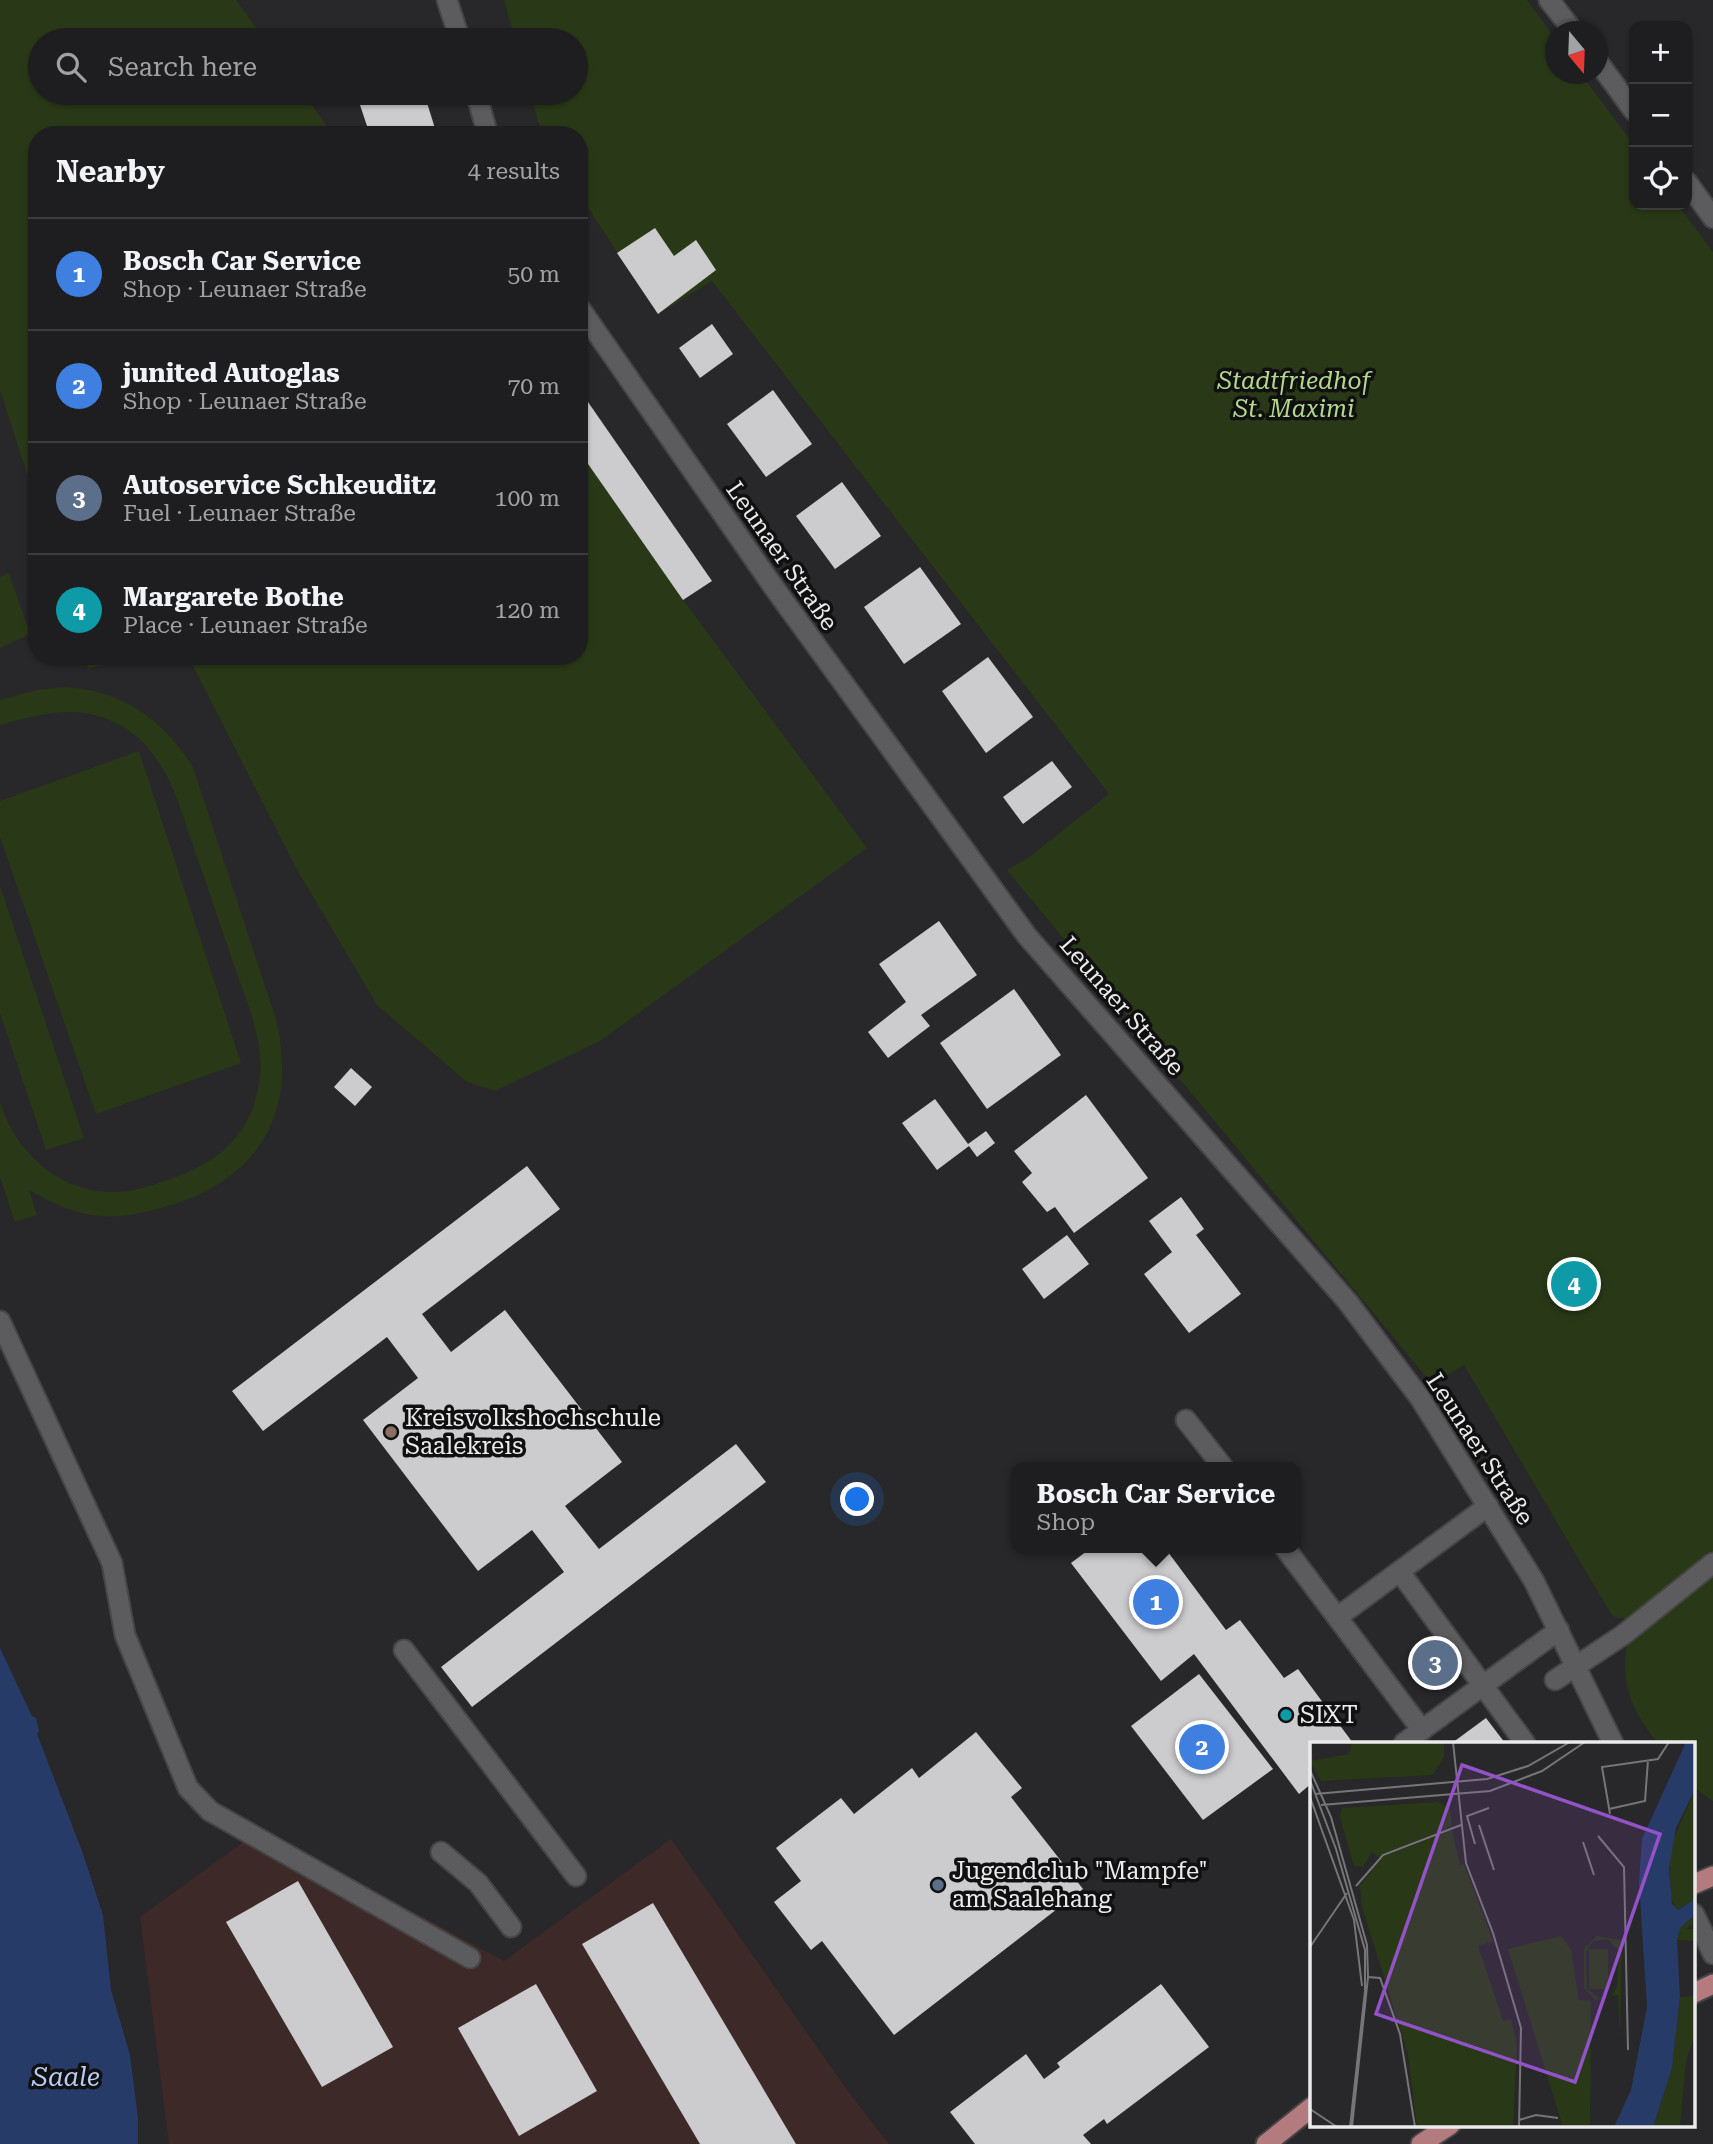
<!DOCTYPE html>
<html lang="en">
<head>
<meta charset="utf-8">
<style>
	:root { --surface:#1e1d1f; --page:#262628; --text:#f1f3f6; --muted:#a1a2a4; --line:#3c3b3d; --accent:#2563eb }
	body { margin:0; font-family:"Roboto Serif",serif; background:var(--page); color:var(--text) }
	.controls { position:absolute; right:21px; top:21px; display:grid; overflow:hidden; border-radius:14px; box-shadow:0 2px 5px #0004 }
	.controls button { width:63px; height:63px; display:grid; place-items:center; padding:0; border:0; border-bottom:2px solid var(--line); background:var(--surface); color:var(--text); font:35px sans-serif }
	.compass { position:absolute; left:1545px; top:21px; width:63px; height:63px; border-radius:50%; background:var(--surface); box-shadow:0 2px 5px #0004; rotate:161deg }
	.you { position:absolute; left:858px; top:1500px; width:24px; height:24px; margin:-18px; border:5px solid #fff; border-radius:50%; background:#1a73e8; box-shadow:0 0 0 10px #1a73e833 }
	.badge { display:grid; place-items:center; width:46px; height:46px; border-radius:50%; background:var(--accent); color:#fff; font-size:23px; font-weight:700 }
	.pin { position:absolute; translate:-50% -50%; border:4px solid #fff; box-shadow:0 2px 7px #0006 }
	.popup { position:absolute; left:1011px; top:1462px; width:290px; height:91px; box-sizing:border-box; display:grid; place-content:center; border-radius:14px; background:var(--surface); filter:drop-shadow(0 2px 5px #0005); font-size:23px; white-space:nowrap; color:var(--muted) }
	.popup b { font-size:26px; color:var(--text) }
	.popup::after { content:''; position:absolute; left:50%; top:100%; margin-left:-14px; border:14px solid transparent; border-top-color:var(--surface) }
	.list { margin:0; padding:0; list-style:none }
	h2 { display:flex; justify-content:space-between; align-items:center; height:91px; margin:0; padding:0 28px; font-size:30px }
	h2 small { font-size:23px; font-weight:400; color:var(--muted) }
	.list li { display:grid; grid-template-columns:46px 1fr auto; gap:21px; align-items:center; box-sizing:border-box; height:112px; padding:0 28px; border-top:2px solid var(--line) }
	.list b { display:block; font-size:26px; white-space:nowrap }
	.list p { margin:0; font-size:23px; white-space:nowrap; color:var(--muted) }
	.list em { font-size:23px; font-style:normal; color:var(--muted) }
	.icon { flex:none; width:38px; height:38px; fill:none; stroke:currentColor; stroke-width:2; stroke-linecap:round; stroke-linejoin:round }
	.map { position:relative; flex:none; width:1713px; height:2144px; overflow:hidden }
	.search { position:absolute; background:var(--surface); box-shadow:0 2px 5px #0004; left:28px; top:28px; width:560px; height:77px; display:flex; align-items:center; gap:18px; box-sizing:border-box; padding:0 24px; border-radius:38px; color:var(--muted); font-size:26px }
	.panel { position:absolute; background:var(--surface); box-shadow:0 2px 5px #0004; left:28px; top:126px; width:560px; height:539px; border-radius:28px }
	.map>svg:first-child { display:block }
	.commercial { fill:#3d2928 }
	.green { fill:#293917 }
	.water { fill:#273b68 }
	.building { fill:#cccbce }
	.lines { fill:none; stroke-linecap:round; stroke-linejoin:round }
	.service-casing { stroke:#464546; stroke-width:23 }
	.minor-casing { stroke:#464546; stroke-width:23 }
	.primary-casing { stroke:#464546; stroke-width:23 }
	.service { stroke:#5c5b5e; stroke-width:19 }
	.minor { stroke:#5c5b5e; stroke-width:19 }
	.primary { stroke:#b47b7f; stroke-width:19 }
	.education-dot { fill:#8d6e63; stroke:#111011; stroke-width:2.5 }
	.culture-dot { fill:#0f9aa8; stroke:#111011; stroke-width:2.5 }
	.service-dot { fill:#5c6f8a; stroke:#111011; stroke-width:2.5 }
	.labels { text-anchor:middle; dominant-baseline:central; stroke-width:7; stroke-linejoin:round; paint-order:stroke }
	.park-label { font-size:24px; font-style:italic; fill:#b3da8c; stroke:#111011 }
	.street-label { font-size:24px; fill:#ecebec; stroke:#111011 }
	.poi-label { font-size:24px; fill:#ecebec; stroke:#111011; text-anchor:start }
	.water-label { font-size:26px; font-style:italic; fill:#b6ccf9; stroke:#111011 }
	.inset-road { fill:none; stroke:#767577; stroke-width:2 }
	.view { fill:#9252c8; fill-opacity:0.15; stroke:#9252c8; stroke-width:3.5 }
	.inset-edge { fill:none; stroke:#ecebec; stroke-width:3.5 }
</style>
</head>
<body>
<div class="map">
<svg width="1713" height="2144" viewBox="0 0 1713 2144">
	<rect width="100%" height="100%" fill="#282729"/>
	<polygon class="commercial" points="261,1829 504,1961 671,1839 850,2094 889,2144 169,2144 140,1917"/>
	<g class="green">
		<polygon points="0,0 236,0 265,40 40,40 40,93 303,93 334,135 37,135 37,504 0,390"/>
		<polygon points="504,0 1527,0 1555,38 1556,74 1581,74 1634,145 1634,205 1678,205 1713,252 1713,1552 1632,1618 1617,1618 1611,1614 1464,1365 1432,1384 1007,870 1028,858 1109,794 712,281 658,314 579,194 579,135 542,135 530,93 576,93 576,40 515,40"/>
		<polygon points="579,451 684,601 867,848 600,1041 495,1091 467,1082 377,1005 296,868 188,656 579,656"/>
		<polygon points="9,573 30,634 0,648 0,577"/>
		<polygon points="84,656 130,656 88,669"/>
		<path d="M63,687C120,689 163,719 193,767L276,1019C298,1111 261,1177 171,1205C112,1223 83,1221 29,1190L37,1215L15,1222L0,1177V1102C17,1157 67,1199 127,1191C143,1189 158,1183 173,1178C210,1165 239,1145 253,1107C259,1090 262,1072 260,1055C257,1020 240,986 230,953C217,916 205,879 192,843C185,821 178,799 168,778C159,761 148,745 132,733C88,701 48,712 0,725V700L37,690Z"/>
		<polygon points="139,751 241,1063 96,1114 0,837 0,801"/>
		<polygon points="0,886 84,1138 46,1150 0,1013"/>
		<path d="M1713,1574V1801L1694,1787V1743H1657C1633,1710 1620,1687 1627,1646Z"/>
	</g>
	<polygon class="water" points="0,1648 32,1716 36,1718 39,1731 37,1734 82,1851 103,1915 111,1990 130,2055 138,2118 138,2144 0,2144"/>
	<g class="building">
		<polygon points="356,93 424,93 437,135 370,135"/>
		<polygon points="655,228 674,256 696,240 716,270 658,314 617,253"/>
		<polygon points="712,324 733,354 700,378 679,348"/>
		<polygon points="579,389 712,581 683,600 579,451"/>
		<polygon points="773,390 812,444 766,477 727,424"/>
		<polygon points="842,482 881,536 835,569 796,516"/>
		<polygon points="920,567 961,624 904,664 864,607"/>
		<polygon points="988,657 1033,717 986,753 942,691"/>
		<polygon points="1052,761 1072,787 1023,824 1003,797"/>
		<polygon points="939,921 977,975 921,1015 930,1026 888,1058 868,1032 906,1002 879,964"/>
		<polygon points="1014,989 1061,1055 987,1109 940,1043"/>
		<polygon points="351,1068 372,1087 355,1106 334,1087"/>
		<polygon points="1086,1095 1148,1178 1074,1233 1055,1207 1047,1212 1022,1182 1032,1173 1014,1151"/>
		<polygon points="935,1099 968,1144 986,1131 995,1143 977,1157 969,1146 937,1170 902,1123"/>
		<polygon points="527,1166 560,1209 422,1314 451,1352 505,1310 622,1462 565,1506 599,1549 736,1444 766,1482 472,1707 441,1667 564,1572 532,1530 478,1571 363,1420 418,1378 387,1337 263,1431 232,1391"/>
		<polygon points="1181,1197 1204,1229 1196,1235 1241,1294 1189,1333 1144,1274 1172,1252 1149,1221"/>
		<polygon points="1067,1235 1089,1264 1044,1299 1022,1269"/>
		<polygon points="1091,1548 1165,1548 1226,1630 1240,1620 1284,1678 1298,1669 1353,1743 1312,1743 1312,1783 1299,1794 1194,1654 1161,1681 1071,1563"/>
		<polygon points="1199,1674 1273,1769 1203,1820 1131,1726"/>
		<polygon points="1486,1718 1505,1743 1452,1743"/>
		<polygon points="976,1732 1022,1788 1011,1797 1083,1889 894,2035 822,1941 811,1950 774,1902 801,1881 776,1848 841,1798 854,1814 912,1768 919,1778"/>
		<polygon points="298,1881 393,2047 322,2087 226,1922"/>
		<polygon points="653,1903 796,2144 700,2144 582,1944"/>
		<polygon points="536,1984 597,2091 519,2136 458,2028"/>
		<polygon points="1161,1984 1209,2047 1107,2124 1104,2119 1083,2135 1091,2144 975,2144 950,2112 1026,2054 1044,2079 1060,2067 1057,2063"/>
	</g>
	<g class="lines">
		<g class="service-casing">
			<g id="service">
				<polyline points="0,1321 112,1563 125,1635 188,1788 210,1811 470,1958"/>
				<polyline points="1186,1420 1223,1467"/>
				<polyline points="1285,1548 1422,1730"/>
				<polyline points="1400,1572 1525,1743"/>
				<polyline points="1339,1616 1488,1506"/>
				<polyline points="404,1650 576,1876"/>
				<polyline points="1555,1680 1623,1635 1713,1563"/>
				<polyline points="1404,1743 1559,1630"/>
				<polyline points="441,1852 478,1883 511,1927"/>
			</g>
		</g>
		<g class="minor-casing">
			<g id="minor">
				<polyline points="447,0 460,40"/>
				<polyline points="1549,0 1574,32"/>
				<polyline points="1598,62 1634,111"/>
				<polyline points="476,93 488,135"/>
				<polyline points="1687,182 1713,218"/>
				<polyline points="579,307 775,589 1027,936 1347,1301 1420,1398 1534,1581 1613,1743"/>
				<polyline points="1694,1914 1713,1954"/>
			</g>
		</g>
		<g class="primary-casing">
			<g id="primary">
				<polyline points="1694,1884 1713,1876"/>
				<polyline points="1694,1993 1713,1984"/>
				<polyline points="1266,2144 1312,2107"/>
				<polyline points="1421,2144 1450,2125"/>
			</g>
		</g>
		<use href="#service" class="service"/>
		<use href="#minor" class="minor"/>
		<use href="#primary" class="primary"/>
	</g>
	<circle class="education-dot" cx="391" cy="1432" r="7"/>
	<circle class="culture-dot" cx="1286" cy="1715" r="7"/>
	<circle class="service-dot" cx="938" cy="1885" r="7"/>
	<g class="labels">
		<g class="park-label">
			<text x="1294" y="381">Stadtfriedhof<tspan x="1294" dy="28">St. Maximi</tspan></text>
		</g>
		<g class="street-label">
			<text transform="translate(782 556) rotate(55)">Leunaer Straße</text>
			<text transform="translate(1122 1006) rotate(49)">Leunaer Straße</text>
			<text transform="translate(1480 1449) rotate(57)">Leunaer Straße</text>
		</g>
		<g class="poi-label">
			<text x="405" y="1418">Kreisvolkshochschule<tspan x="405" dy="28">Saalekreis</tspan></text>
			<text x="1300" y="1715">SIXT</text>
			<text x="952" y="1871">Jugendclub "Mampfe"<tspan x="952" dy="28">am Saalehang</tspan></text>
		</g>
		<g class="water-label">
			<text x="66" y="2077">Saale</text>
		</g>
	</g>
	<g transform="translate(1310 1742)">
		<rect width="385" height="385" fill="#282729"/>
		<path d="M42,0H134V15L123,33L11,39L0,19L39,12ZM385,47V157L367,168L361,157L359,108ZM128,60L140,66L142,84L68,115L62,110L53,125L44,124L30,76L32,66ZM142,88L150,123L154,122L183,199L168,204L193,279L201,277L207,302L203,385H107L98,312L52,165L50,144L72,115ZM385,173V180L376,187H385V199L367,198L370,186ZM251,194L261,208L269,258L281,259L280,385H253L198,207ZM287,194L312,198L310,298L308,253L285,258L274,246V206ZM298,197L309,209L307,245L301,254L288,256L277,246L276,210L283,199ZM279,207H298V247H279ZM385,254V293L376,319L370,385H343L362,326L370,255Z" fill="#293917" fill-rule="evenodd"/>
		<path d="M376,0H385V47L366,86L359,127L362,162L368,168L385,157V173L370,186L367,198L370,255L362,326L343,385H304L321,348L337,265L329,140L332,97Z" fill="#273b68"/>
		<path class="inset-road" d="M143,0L156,121L183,191L211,286L209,385M0,28L21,75L57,203L58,235L42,385M0,38L26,107L55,208V249L40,385M5,52L177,37L218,24L260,0M0,55L44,178L52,244M11,63L180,49L232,29L275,0M299,67L335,59L338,18M300,72L292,25L348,17L359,0M169,83L184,128M288,94L314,125L318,308M273,100L284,133M165,102L157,74L179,66M46,144L73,113L151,83M0,205L37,151M58,235L70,236L90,292L105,385M0,367L27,385M209,378L226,373L248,376"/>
		<path class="view" d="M152,23L350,92L265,340L66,272Z"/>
		<rect width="385" height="385" class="inset-edge"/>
	</g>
</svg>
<div class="controls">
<button>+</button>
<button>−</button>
<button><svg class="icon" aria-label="locate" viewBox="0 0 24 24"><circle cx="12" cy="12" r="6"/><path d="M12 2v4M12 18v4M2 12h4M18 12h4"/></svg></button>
</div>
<svg class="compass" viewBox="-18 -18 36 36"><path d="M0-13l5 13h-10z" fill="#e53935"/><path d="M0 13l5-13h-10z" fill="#a1a2a4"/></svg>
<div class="you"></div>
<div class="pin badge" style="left:1156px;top:1602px;background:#3f7fe0">1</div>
<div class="popup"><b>Bosch Car Service</b>Shop</div>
<div class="pin badge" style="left:1202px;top:1747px;background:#3f7fe0">2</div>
<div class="pin badge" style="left:1435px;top:1663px;background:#5c6f8a">3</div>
<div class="pin badge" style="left:1574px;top:1284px;background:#0f9aa8">4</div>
<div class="search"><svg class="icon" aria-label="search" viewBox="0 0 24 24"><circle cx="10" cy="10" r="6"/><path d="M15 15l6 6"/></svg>Search here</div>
<section class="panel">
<h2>Nearby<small>4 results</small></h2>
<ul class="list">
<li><span class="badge" style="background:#3f7fe0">1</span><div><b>Bosch Car Service</b><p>Shop · Leunaer Straße</p></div><em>50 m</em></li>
<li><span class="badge" style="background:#3f7fe0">2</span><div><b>junited Autoglas</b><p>Shop · Leunaer Straße</p></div><em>70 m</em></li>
<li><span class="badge" style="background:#5c6f8a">3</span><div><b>Autoservice Schkeuditz</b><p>Fuel · Leunaer Straße</p></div><em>100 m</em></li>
<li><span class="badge" style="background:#0f9aa8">4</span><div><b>Margarete Bothe</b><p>Place · Leunaer Straße</p></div><em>120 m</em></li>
</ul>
</section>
</div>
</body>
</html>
